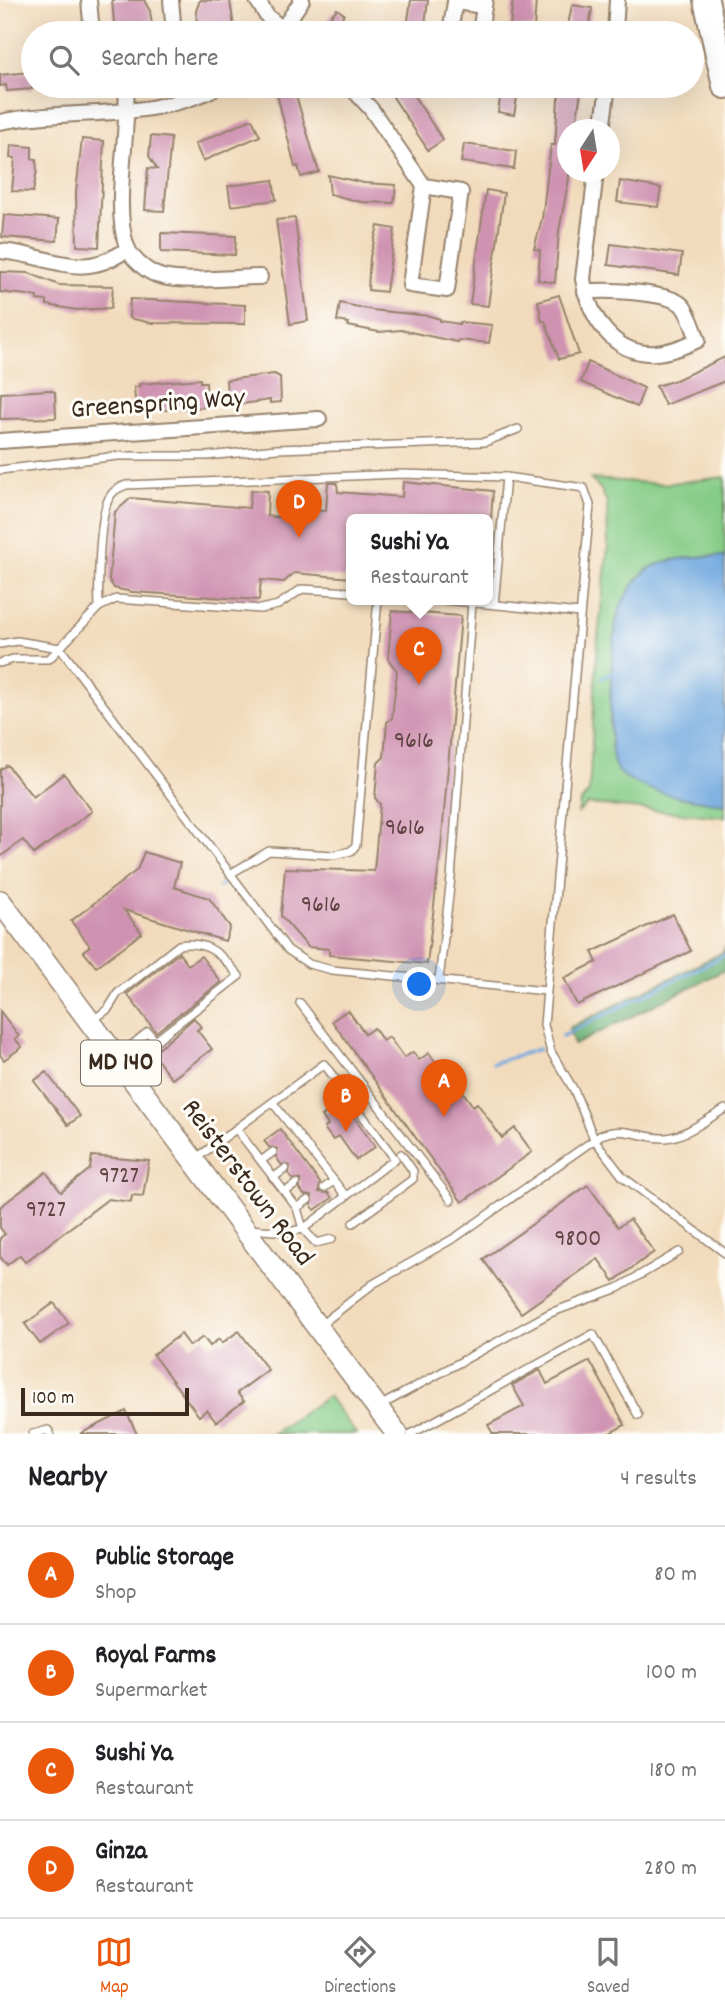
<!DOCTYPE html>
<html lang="en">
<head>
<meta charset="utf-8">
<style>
	:root { --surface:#fff; --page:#f2f2f2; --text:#202124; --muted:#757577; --line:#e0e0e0; --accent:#ea580c }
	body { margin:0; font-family:Dekko,sans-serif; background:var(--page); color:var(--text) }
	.compass { position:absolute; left:557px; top:119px; width:63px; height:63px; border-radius:50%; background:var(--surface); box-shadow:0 7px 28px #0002; rotate:192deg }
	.scale { position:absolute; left:21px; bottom:18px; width:168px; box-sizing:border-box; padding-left:7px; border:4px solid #3b2a1e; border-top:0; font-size:19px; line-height:24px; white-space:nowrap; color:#3b2a1e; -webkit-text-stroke:5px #fdfcf7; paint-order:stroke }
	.you { position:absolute; left:420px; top:985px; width:24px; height:24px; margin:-18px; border:5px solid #fff; border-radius:50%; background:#1a73e8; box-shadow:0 0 0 10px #1a73e833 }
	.badge { display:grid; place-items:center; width:46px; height:46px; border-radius:50%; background:var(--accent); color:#fff; font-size:23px; font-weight:700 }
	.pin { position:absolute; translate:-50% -58px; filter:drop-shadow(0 2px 4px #0008) }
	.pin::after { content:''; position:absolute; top:37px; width:24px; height:21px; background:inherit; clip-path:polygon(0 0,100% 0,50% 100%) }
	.popup { position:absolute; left:346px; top:514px; width:147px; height:91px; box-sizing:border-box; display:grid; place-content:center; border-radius:10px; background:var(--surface); filter:drop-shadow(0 2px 5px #0005); font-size:23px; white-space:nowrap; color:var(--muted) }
	.popup b { font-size:26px; color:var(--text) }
	.popup::after { content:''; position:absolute; left:50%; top:100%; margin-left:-14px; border:14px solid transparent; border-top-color:var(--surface) }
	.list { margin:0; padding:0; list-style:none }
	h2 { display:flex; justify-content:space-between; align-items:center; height:91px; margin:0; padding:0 28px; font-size:30px }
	h2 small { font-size:23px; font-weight:400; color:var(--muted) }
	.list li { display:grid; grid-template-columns:46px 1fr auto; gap:21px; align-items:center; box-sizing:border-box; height:98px; padding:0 28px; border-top:2px solid var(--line) }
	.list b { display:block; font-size:26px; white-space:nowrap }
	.list p { margin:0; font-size:23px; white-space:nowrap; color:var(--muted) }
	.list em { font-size:23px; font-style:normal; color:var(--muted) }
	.icon { flex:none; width:38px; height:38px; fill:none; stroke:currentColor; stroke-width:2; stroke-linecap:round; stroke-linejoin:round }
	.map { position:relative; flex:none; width:725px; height:1434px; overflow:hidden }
	.search { position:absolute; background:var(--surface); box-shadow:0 7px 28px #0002; left:21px; right:21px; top:21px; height:77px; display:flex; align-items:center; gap:18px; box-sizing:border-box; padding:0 24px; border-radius:38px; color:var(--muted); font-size:26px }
	.sheet { height:483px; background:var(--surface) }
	nav { display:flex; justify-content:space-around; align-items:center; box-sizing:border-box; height:98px; border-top:2px solid var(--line); background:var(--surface); font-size:19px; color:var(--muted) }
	nav a { display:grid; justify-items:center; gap:4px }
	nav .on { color:var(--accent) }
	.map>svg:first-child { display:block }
	.green { fill:#85cc87; stroke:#607b52; stroke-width:2 }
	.forest { fill:#6cb074; stroke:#546d49; stroke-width:2 }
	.water { fill:#70a8df; stroke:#56697e; stroke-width:2 }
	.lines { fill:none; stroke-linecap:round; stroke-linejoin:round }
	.stream { stroke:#70a8df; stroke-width:3.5 }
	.building { fill:#cf92b1 }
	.lane-casing { stroke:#96826d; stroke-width:10 }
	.street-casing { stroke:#96826d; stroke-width:18 }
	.primary-casing { stroke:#96826d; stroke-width:24 }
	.highway-casing { stroke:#96826d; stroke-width:28 }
	.lane { stroke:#fff; stroke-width:7 }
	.street { stroke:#fff; stroke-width:14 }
	.primary { stroke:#fff; stroke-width:21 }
	.highway { stroke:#fff; stroke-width:24 }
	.labels { text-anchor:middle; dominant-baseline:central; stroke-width:6; stroke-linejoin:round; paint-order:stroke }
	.number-label { font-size:24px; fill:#604443 }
	.shield { fill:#fdfcf7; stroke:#75695f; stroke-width:2 }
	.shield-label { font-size:26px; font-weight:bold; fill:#3b2a1e }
	.street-label { font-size:28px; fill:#3b2a1e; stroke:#fdfcf7 }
</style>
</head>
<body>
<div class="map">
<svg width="725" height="1434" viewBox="0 0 725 1434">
	<rect width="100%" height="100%" fill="#fdfcf7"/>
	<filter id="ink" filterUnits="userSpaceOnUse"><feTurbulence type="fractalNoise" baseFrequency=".0143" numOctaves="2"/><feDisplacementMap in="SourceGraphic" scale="14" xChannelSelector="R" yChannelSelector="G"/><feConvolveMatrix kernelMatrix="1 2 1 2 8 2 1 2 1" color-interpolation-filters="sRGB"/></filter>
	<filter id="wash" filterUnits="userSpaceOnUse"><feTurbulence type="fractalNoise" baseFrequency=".00686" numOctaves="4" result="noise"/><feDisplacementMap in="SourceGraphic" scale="28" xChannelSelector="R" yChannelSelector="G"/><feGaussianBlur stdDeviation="1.57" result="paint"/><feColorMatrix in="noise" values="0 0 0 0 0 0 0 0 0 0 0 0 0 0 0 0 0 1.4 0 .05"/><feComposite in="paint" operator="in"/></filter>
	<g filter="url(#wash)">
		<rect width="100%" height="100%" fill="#f2dbbc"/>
		<g class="green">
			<path d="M725,477V556L688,558L618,614C613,663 604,719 616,767L667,793L725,804V817L588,804L578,813L580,803L589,792L598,637L608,547L607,502L600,488L590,479L664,484Z"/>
			<polygon points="328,1396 356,1434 272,1434"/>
		</g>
		<polygon class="forest" points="725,948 725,970 574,1045 569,1028 722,953"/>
		<path class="water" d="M725,556V804C698,801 632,792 616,768C606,752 611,635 618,614C622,600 638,574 652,567C672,556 702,557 725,556Z"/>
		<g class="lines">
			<g class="stream">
				<polyline points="601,678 615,672"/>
				<polyline points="219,887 223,883"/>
				<polyline points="562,1036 725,955"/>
				<polyline points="493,1063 539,1049"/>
			</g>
		</g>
		<g id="blocks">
			<g class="building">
				<polygon points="112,0 144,0 150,11 153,33 115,33"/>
				<polygon points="200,0 230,1 235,33 198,33 196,11"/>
				<polygon points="411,0 428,0 424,33 406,33"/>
				<polygon points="513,0 536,0 534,28 510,26"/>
				<polygon points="572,5 592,8 588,33 571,33 572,26 568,25"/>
				<polygon points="337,9 344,14 342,17 363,33 329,33 321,27"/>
				<polygon points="30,72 32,89 7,91 6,85 0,86 0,75"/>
				<polygon points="275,86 293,86 319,172 301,177 298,166 295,167"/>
				<polygon points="502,86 519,86 514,115 498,112"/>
				<polygon points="564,86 582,86 575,130 568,130 569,178 559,231 555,283 538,280 540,250 534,249 542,219 551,145 555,145 558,99"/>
				<polygon points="408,87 443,140 428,150 393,97"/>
				<polygon points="252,119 260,136 203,161 195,144"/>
				<polygon points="151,136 171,138 164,211 145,210 148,168 157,169 149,156"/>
				<polygon points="82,139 104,141 99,247 77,246 76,192"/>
				<polygon points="464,144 516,151 514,169 461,162"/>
				<polygon points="11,145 32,147 32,159 36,159 37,170 33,192 12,191 15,158 10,158"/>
				<polygon points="328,175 364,183 396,185 394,203 361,202 330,194"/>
				<polygon points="273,180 276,200 231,206 228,186"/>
				<polygon points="620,181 661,188 658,207 617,202"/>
				<polygon points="486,190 504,193 488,306 470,304"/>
				<polygon points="4,215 59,219 57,241 2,237"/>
				<polygon points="295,218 308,321 290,324 276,220"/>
				<polygon points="378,226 395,229 386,292 368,290 370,257"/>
				<polygon points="161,233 236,236 235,255 161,252"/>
				<polygon points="611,244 682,254 679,275 608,265"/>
				<polygon points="0,272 29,273 59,285 113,286 111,308 77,310 47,305 47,301 37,300 37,297 27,295 0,292"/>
				<polygon points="559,295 579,354 559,359 545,321 542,321 538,301"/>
				<polygon points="130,299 245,305 245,324 151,323 129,318"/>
				<polygon points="340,303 372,310 430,316 440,319 440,321 459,324 460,322 492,325 489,343 458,340 457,342 401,330 379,332 348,326 349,323 337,321"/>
				<polygon points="725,357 725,381 665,405 656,386 676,380"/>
				<polygon points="588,362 644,388 637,407 581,382"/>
				<polygon points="274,374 280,377 281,402 270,403 270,400 228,406 226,380"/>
				<polygon points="200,379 200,382 206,382 207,407 136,412 134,387 139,387 139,384"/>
				<polygon points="49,390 55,392 56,418 0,419 1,393"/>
				<polygon points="403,482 493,491 491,519 351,519 351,578 294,573 284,582 261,580 259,600 132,592 114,588 109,580 115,512 131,498 249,508 251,490 268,491 267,516 297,519 298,509 326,511 328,483 337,483 338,492 402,497"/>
				<polygon points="392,611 461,616 441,847 427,964 329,955 329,949 308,947 281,916 285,868 374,871 380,804 375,798 378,763 384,757 387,722 392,718 397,671 388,659"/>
				<polygon points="7,765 33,797 64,774 92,811 34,854 23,840 0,857 0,770"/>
				<polygon points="144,852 180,863 174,887 209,898 230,927 225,941 124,910 142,933 96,967 83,951 90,946 71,921 137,870"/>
				<polygon points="673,914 691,951 577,1005 564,978 597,962 592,952"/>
				<polygon points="179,953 188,965 201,956 221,982 156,1032 127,994"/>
				<polygon points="348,1010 365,1034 374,1028 383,1041 389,1037 404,1058 413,1052 419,1060 429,1053 440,1069 446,1068 473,1106 477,1103 502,1138 515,1128 532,1152 462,1202 332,1021"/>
				<polygon points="0,1011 19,1036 15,1039 22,1047 4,1060 0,1055"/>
				<polygon points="194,1018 201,1027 197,1030 212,1049 172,1079 153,1054"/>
				<polygon points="46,1072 80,1116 68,1125 34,1081"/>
				<polygon points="343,1101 375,1147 356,1160 339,1136 333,1140 324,1128 328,1125 322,1116"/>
				<polygon points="280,1129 320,1183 319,1192 328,1193 332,1198 315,1210 311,1205 312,1196 304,1195 300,1189 300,1180 292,1179 289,1174 290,1166 281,1164 276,1157 278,1149 269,1147 264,1141"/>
				<polygon points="92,1156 149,1161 143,1196 132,1195 131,1202 108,1199 25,1262 20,1255 7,1265 0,1257 0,1238 5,1234 0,1228 0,1207 46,1172 61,1192 90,1169"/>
				<polygon points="588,1185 618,1227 630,1219 654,1252 614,1281 598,1259 521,1313 483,1259"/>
				<polygon points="54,1303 69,1323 40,1344 25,1324"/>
				<polygon points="239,1331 268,1370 237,1393 244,1401 216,1422 207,1410 199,1416 153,1355 181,1334 190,1346 203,1337 210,1346 219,1339 222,1343"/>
				<polygon points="590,1361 625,1425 608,1434 493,1434 488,1425 524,1406 512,1385 540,1370 547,1384"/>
				<polygon points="126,1411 137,1434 80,1434"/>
			</g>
		</g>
	</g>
	<g filter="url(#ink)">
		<use href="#blocks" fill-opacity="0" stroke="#96826d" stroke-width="2"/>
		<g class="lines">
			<g class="lane-casing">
				<g id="lane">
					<polyline points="0,470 118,456 207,456 277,449 485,442 518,429"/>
					<polyline points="433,599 580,613"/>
					<polyline points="494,605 506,477"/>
					<path d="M99,607C98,584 99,517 109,498C113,490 119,488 126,485L401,474L506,477L584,488L590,505L544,1025L551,1052L574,1090L594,1139L623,1177L725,1253"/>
					<polyline points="0,644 17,641 60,648 288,950 309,964 332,970 546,991"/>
					<polyline points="0,663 13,659 49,659 99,607 116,599 261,609 278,605 302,589 351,592"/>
					<polyline points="230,874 269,851 334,855 351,851 356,845 378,599"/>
					<polyline points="439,980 451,878 472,603"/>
					<polyline points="300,1003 451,1200"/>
					<path d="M92,1021L108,1009L118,993L179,945C208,940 222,955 239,976L155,1041L148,1032L117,1057"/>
					<polyline points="273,1103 345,1195"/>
					<polyline points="237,1130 297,1208 303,1229 316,1243 332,1239"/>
					<polyline points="194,1160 324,1064 395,1159 303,1229 288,1232 249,1229"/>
					<polyline points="261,1161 273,1152"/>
					<polyline points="273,1178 285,1169"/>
					<polyline points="324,1188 334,1181"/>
					<polyline points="285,1192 296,1184"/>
					<polyline points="297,1208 308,1200"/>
					<polyline points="353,1223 413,1179 413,1171 401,1154"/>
					<path d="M318,1327L373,1284L456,1237L601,1135C625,1125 642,1139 666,1138C686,1136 707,1119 725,1109"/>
					<polyline points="378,1407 550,1313 618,1288 679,1252"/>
					<polyline points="33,1434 48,1430 50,1434"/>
					<polyline points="411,1434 593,1334 638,1415"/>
				</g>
			</g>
			<g class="street-casing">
				<g id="street">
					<polyline points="89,0 92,33"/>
					<polyline points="171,0 174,33"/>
					<polyline points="257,0 267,16 287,33"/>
					<polyline points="280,33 302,0"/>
					<polyline points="450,33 455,2 484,6"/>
					<polyline points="480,33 485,0"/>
					<polyline points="615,33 617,0"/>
					<path d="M126,86C130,133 112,206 127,247C132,260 149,274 163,277C186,283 234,277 260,277"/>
					<polyline points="350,86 371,109 424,186 410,285 447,290 461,192 424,186"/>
					<path d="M0,122C74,107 149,123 219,86"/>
					<polyline points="602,130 608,86"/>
					<path d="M0,251C54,255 78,283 128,249"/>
					<path d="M585,292C604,289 669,292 682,305C690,314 694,330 698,340C685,346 671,352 656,353C613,356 589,316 583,279L596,172"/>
					<polyline points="0,441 319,419"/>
				</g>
			</g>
			<g class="primary-casing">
				<polyline id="primary" points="0,901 397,1434"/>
			</g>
			<g class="highway-casing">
				<polyline id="highway" points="706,0 725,86"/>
			</g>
			<use href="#lane" class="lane"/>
			<use href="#street" class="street"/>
			<use href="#primary" class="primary"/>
			<use href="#highway" class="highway"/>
		</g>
	</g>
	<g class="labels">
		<g class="number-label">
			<text x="414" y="742">9616</text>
			<text x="405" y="829">9616</text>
			<text x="321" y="906">9616</text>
			<text x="119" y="1177">9727</text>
			<text x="46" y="1211">9727</text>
			<text x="578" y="1240">9800</text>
		</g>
		<rect class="shield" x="81" y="1040.5" width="80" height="45" rx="5"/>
		<g class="shield-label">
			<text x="121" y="1063">MD 140</text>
		</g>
		<g class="street-label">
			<text transform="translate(158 406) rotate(-4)">Greenspring Way</text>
			<text transform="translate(246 1184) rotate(53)">Reisterstown Road</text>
		</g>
	</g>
</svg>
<svg class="compass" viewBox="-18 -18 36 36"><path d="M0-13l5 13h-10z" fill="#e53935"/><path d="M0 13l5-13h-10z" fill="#757577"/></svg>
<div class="scale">100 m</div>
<div class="you"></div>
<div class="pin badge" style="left:444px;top:1117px">A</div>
<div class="pin badge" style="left:346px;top:1132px">B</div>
<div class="pin badge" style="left:419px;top:685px">C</div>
<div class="popup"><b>Sushi Ya</b>Restaurant</div>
<div class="pin badge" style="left:299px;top:538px">D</div>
<div class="search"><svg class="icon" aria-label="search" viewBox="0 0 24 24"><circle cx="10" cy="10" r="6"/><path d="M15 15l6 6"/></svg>Search here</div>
</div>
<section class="sheet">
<h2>Nearby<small>4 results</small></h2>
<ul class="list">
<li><span class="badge">A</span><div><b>Public Storage</b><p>Shop</p></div><em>80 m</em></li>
<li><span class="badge">B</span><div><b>Royal Farms</b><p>Supermarket</p></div><em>100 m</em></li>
<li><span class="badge">C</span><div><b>Sushi Ya</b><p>Restaurant</p></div><em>180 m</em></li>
<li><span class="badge">D</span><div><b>Ginza</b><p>Restaurant</p></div><em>280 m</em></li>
</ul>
</section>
<nav>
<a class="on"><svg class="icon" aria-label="map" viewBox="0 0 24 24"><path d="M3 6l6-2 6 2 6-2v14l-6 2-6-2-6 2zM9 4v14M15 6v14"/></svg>Map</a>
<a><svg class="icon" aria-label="directions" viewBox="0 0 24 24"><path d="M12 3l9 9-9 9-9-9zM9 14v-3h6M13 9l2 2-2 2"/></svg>Directions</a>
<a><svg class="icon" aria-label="saved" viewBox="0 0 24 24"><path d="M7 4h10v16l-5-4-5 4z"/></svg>Saved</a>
</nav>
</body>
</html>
